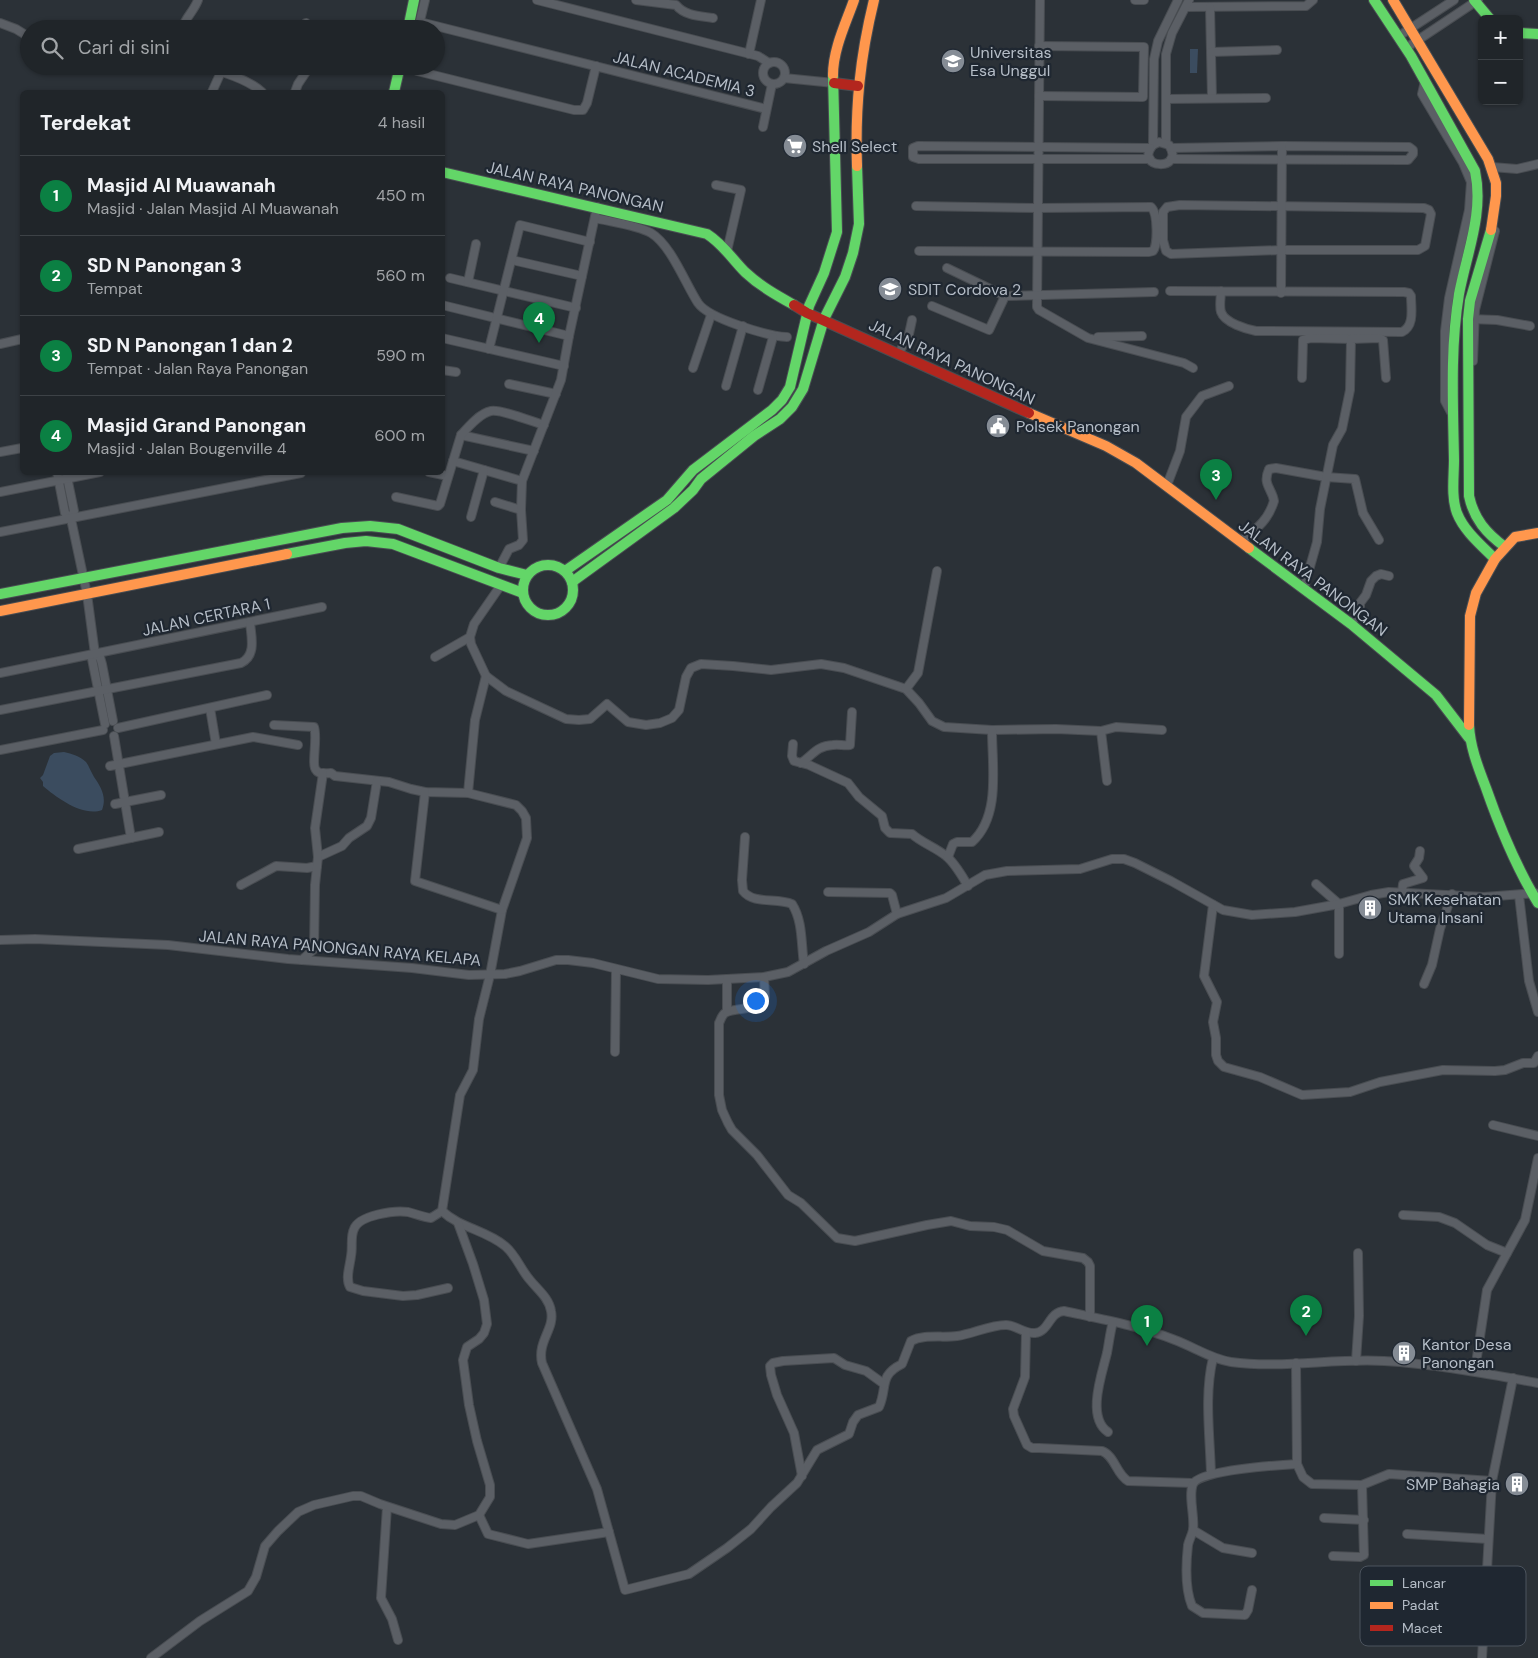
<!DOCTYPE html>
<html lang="id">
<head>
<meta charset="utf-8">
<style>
	:root { --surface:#202529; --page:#2d3135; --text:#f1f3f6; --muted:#a2a5a8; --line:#3d4246; --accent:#0b8043 }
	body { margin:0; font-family:"DM Sans",sans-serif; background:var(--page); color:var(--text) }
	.controls { position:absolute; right:15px; top:15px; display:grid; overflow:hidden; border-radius:8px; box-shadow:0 1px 4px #0004 }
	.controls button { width:45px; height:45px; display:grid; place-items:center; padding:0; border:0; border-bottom:1px solid var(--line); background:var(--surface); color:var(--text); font:25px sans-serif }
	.you { position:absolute; left:755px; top:1000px; width:18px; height:18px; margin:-12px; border:4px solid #fff; border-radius:50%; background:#1a73e8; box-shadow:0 0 0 8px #1a73e833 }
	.badge { display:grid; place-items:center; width:32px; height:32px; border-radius:50%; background:var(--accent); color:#fff; font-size:16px; font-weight:700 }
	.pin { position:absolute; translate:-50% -41px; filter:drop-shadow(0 1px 2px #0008) }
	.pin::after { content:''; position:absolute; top:26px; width:18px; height:15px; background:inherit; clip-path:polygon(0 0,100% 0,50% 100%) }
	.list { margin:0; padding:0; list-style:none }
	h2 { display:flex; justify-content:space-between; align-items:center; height:65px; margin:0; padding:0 20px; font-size:21px }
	h2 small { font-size:16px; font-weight:400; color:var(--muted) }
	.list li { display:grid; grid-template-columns:32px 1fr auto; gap:15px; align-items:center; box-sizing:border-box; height:80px; padding:0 20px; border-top:1px solid var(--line) }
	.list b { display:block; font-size:19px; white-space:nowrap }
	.list p { margin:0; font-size:16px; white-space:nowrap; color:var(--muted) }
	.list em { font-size:16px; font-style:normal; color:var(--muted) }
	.icon { flex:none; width:28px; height:28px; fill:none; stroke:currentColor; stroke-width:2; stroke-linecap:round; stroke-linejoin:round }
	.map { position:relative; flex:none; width:1538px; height:1658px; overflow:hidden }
	.search { position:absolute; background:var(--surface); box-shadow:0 1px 4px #0004; left:20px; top:20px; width:425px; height:55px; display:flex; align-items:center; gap:12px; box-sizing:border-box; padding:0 18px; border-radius:28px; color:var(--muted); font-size:19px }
	.panel { position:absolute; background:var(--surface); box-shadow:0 1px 4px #0004; left:20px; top:90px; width:425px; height:385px; border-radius:8px }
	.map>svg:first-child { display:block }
	.water { fill:#3b4c5f }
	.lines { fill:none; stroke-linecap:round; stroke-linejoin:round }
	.street-casing { stroke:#494d52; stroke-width:10 }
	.fast-casing { stroke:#494d52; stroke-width:12 }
	.slow-casing { stroke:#494d52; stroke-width:12 }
	.jam-casing { stroke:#494d52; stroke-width:12 }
	.street { stroke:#5b5f65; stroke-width:8 }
	.fast { stroke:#63d668; stroke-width:10 }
	.slow { stroke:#ff974d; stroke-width:10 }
	.jam { stroke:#b3261e; stroke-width:10 }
	.labels { text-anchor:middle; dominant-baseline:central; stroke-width:4.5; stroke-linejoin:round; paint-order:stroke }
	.poi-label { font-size:16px; fill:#b5bdc7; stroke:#1f2731; text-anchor:start }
	.street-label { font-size:16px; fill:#b5bdc7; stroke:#1f2731 }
	.key { fill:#1f2731; stroke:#4c545e; stroke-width:1 }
	.key-label { font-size:14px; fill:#b5bdc7 }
</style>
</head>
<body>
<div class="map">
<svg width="1538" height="1658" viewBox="0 0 1538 1658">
	<rect width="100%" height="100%" fill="#2b3137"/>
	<g class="water">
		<polygon points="1190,49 1198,49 1197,73 1190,73"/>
		<path d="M64,752C72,754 80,756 86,762C89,766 91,772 94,777C101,787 107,797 102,810C83,817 57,798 43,786V782L40,778L43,775L50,756L54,753Z"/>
	</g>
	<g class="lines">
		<g class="street-casing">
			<g id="street">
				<polyline points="537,0 758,56 769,63"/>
				<path d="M636,0L676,5C685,16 700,16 713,18"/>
				<polyline points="1040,0 1037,307 1039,310 1088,338 1184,363 1193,368"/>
				<polyline points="1135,0 1144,0"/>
				<polyline points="1186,7 1306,6 1313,0"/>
				<polyline points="1210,7 1212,98"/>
				<polyline points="420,22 766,109"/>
				<polyline points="0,23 16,29 29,37"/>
				<polyline points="306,23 310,29"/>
				<path d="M182,29C185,18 194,11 198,0"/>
				<polyline points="418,29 425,0"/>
				<polyline points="1399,36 1454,0"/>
				<polyline points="1406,48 1478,0"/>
				<polyline points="1211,52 1277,50"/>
				<polyline points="749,54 761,0"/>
				<circle cx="774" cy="73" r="11"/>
				<path d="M200,66C221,71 246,78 262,92"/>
				<polyline points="412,66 417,71 574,110 583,110 587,103 596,66"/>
				<polyline points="784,78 834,83"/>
				<polyline points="1425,81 1422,94 1463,163 1471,182 1469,210 1449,298 1445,331 1445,401 1453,416"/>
				<polyline points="212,92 221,72"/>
				<polyline points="295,92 298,84 310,66"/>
				<polyline points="1039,96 1143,97 1144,47 1039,46"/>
				<polyline points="1166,99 1266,98"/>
				<polyline points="763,127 772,84"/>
				<polyline points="1166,143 1166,54 1172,33 1189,0"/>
				<path d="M1153,145L1159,142L1169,145C1186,172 1133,169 1153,145L1154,59L1158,41L1178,0"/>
				<polyline points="1150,148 918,146 913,148 913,157 919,159 1150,159"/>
				<polyline points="1171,148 1282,146 1409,147 1413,150 1413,154 1408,160 1403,160 1171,159"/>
				<polyline points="1492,167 1517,169 1538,164"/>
				<polyline points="716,185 741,190 727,251"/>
				<polygon points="1180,205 1424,208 1429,210 1431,214 1425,246 1418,250 1282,250 1171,254 1166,251 1163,240 1163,212 1167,207"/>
				<path d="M916,206L1038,208L1151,207C1158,213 1158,245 1153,251L1149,252L919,251"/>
				<path d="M595,218C611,222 637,225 651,233C671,245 685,283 698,303C709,319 768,336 787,337"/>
				<polyline points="512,260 582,276"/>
				<polyline points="947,268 1005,296 1154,292"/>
				<polyline points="450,278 576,308"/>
				<polyline points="468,282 476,244"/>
				<path d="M1170,291C1248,291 1326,292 1404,292L1409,293L1411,296C1411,308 1415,326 1402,332L1256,331C1246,329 1225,323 1221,312C1219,306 1221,297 1221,291"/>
				<polyline points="1281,293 1282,146"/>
				<polyline points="442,305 569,336"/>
				<polyline points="932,306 989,330 1005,296"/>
				<polyline points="1470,319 1497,320 1530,326"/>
				<polyline points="1098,337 1142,336"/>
				<polyline points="442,338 564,366"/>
				<polyline points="0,344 22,339"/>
				<polyline points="489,349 520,225 590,242"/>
				<polyline points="899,353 909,334 912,320"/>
				<polyline points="1473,361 1475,310 1495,231"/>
				<polyline points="693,368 711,315"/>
				<polyline points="442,370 456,372"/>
				<polyline points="1302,378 1303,340 1311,338 1351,339"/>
				<polyline points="509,384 556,394"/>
				<polyline points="726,386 743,326"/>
				<polyline points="758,390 773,337"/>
				<polyline points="461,435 534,451"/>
				<polyline points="0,452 22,448"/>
				<polyline points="453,461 522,481"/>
				<polyline points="57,472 65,513 71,519"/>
				<polyline points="66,472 74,511 71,519 87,594 95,654 92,659 105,724"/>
				<polyline points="429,472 448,476"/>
				<polyline points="1167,485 1180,451 1186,417 1202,396 1229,386"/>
				<polyline points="0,492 100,472"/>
				<path d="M396,497L438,506L440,504L461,435C468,427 480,413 491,411C501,409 533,422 544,425"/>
				<polyline points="495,502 521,510"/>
				<polyline points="471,517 484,470"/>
				<polyline points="0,532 301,473"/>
				<path d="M1241,541C1256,529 1268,521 1274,501C1272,488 1262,485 1269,469L1276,468L1326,477L1355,479L1363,513L1379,540"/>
				<polyline points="499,568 509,549 519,545 523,540 521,510 522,481 561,380 569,336 597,207"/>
				<polyline points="501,585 474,624 470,637 471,644 486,676 506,691 566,719 579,720 590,719 607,704 628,722 646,725 660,723 672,718 679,710 686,677 691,668 701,664 733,666 771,670 821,664 844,668 906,689 919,703 932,721 944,727 992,730 1056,729 1101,731"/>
				<polyline points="1304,588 1317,542 1320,509 1333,445 1342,429 1350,390 1351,339 1379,338 1383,340 1386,378"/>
				<polyline points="1351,624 1360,612 1360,603 1366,595 1371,581 1376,576 1381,574 1389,576"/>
				<polyline points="95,654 100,657 102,664 113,721"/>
				<polyline points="435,657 470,637"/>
				<polyline points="0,673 322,607"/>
				<polyline points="906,689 918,673 937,571"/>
				<polyline points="210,708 216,744"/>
				<path d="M0,710L241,663C257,655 251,636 250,622"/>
				<path d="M274,725L314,727C318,737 311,765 316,770C319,775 326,773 331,773L335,776L389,782L411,789L425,792L468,793L516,805L522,811L526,818L527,838L502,910L490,975L479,1019L473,1070L460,1095L442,1211L431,1218C423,1217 416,1214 408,1212C395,1210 359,1215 354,1229C350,1237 353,1247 351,1256C350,1266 345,1278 350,1287L363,1291L403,1296L417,1295L448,1288"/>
				<polyline points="118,728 267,695"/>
				<polyline points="114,736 131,838"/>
				<path d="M793,744L792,756L794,761L809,765L848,783L859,797L882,816L885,828L890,833L912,834C922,843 935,847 946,856C955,863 962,876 968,886"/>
				<polyline points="0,750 103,730"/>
				<path d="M801,763C813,755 816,746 833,745C839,744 844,746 850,745L852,712"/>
				<polyline points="110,766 253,737 298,745"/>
				<polyline points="1107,781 1101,731 1116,727 1162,730"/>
				<polyline points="425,792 415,881 502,910"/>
				<polyline points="468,793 475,720 486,676"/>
				<polyline points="115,804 161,795"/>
				<path d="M745,837L742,880L743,891C754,905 777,897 792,904C803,921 801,944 804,964"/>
				<polyline points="78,849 159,832"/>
				<polyline points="318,857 342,846 349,838 367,826 371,818 377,781"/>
				<path d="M948,857L953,844L957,842H972C1001,816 992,766 992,730"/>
				<polyline points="1316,884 1339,904 1339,954"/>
				<polyline points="241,885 276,866 307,868 317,866"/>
				<polyline points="828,892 890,893 892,895 897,914"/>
				<polyline points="1402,892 1403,884 1423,878 1414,866 1419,858 1420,851"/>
				<polyline points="1519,895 1529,981 1538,1012"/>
				<polyline points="1213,905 1204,976 1217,1002 1213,1022 1216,1038 1216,1055 1218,1061 1224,1067 1260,1077 1302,1095 1350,1092 1380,1082 1443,1070 1495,1071 1505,1070 1523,1063 1534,1063 1538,1056"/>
				<polyline points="0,940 35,939 168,945 288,959 412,968 469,975 505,974 520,971 556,960 568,960 593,963 658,979 708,980 764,977 788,972 826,951 869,932 897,914 946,898 985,875 1007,871 1080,869 1112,859 1124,859 1135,863 1171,881 1223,910 1252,915 1295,912 1339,904 1371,895 1389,892 1484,897 1535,893"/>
				<polyline points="302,960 314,949 315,885 318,857 315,828 323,773"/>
				<path d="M764,977L765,997L762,1004C751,1010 732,1008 725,1013C722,1015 721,1019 719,1023V1095L722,1110L728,1123L732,1130L757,1155L788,1195L801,1203L837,1238L855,1241L927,1225L951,1221L970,1226L994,1227L1007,1230L1043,1251L1083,1258L1088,1262L1090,1266V1317"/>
				<polyline points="1424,984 1432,965 1440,929 1452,894"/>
				<polyline points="727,1011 727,979"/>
				<polyline points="615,1052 616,969"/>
				<polyline points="1493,1125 1538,1136"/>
				<path d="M442,1211C460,1228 486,1230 505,1246C516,1255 521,1270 530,1280C538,1290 549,1298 551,1311C555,1329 537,1341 542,1363L597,1489L625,1590L689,1574L727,1548L751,1529L771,1507L797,1483L817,1450L849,1434L853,1422L858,1415L879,1407C888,1387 878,1376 902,1364L911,1341C924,1334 942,1338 957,1336C973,1334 989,1325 1006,1325C1016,1325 1024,1334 1035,1333C1049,1332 1049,1312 1064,1311C1101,1319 1140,1326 1175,1340C1194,1347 1211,1359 1231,1362C1282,1369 1333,1358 1384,1361C1436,1364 1487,1374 1538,1383"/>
				<polyline points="1403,1215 1439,1217 1455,1223 1487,1245 1507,1253"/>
				<path d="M1026,1332L1025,1377L1013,1409L1014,1416L1027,1445L1032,1448H1039L1102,1451C1115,1456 1116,1474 1128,1481L1193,1483"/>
				<polyline points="1356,1361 1359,1316 1358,1253"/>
				<polyline points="1296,1363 1297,1464 1303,1477 1312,1484 1362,1485"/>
				<polyline points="1475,1370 1487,1290 1525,1220 1538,1158"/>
				<path d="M1108,1432C1086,1417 1102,1374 1107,1353C1109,1343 1110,1332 1113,1322"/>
				<path d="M1211,1474C1210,1436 1204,1395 1213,1358"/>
				<polyline points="802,1476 794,1433 777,1395 771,1375 770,1366 773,1363 783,1361 834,1358 845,1365 866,1371 884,1384"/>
				<polyline points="387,1507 381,1598 392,1619 398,1640"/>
				<polyline points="479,1515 488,1534 528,1544 609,1532"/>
				<polyline points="1324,1518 1364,1520"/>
				<polyline points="1193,1530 1223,1548 1252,1553"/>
				<polyline points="1407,1534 1488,1539"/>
				<polyline points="1333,1556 1360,1557 1364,1555 1362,1485 1389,1474 1492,1481"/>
				<path d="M1252,1590L1248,1610L1245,1615L1203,1613L1192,1606C1185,1589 1186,1563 1188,1545C1189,1540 1192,1535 1193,1530C1195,1517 1188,1496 1193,1484C1199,1470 1280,1465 1297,1464"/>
				<polyline points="151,1658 200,1621 248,1591 256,1577 265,1546 278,1531 298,1512 314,1505 353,1496 361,1496 380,1504 441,1524 455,1525 479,1515 490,1497 490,1485 477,1441 469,1405 463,1360 467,1347 479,1339 484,1333 487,1324 484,1300 473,1264 458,1223"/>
				<polyline points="1482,1658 1492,1481 1513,1378"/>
			</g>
		</g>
		<g class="fast-casing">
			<g id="fast">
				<path d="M1374,0L1411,56L1475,171C1484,213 1467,252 1459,294C1450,348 1453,405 1454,460C1454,476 1451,497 1457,513C1464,531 1481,545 1495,559"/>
				<polyline points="1474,0 1490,19"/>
				<polyline points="408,29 414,0"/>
				<polyline points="1519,33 1538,34"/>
				<polyline points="394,92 400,66"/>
				<path d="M442,172L707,234C723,244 732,259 745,272C760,286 776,295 794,305"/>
				<path d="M1491,230L1470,301L1468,319L1469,496C1474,519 1486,533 1505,547"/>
				<polyline points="1249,548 1351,624 1436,695 1469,738"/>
				<polyline points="287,554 345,543 366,541 393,544 523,593"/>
				<circle cx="548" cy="590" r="25"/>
				<polyline points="565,571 667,500 693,470 772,410 782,400 790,387 809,306 824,273 837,232 833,75"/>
				<polyline points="572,582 674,508 693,490 701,479 754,436 780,419 792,407 803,389 824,319 845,277 853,253 859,224 857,166"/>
				<polyline points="0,594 342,528 370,526 398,529 499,568 527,575"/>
				<path d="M1469,725C1470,747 1478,767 1486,788C1500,828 1516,867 1538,903"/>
			</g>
		</g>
		<g class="slow-casing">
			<g id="slow">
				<polyline points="1393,0 1488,159 1496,183 1496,196 1491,230"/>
				<path d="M833,75C833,49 846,23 854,0"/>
				<path d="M857,166C855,107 860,57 874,0"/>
				<polyline points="1029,413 1106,446 1136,463 1249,548"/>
				<polyline points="0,611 287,554"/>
				<polyline points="1469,725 1470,616 1476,593 1495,559 1515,537 1538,533"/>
			</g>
		</g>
		<g class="jam-casing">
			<g id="jam">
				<polyline points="834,83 858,86"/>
				<polyline points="794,305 807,313 1029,413"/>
			</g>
		</g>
		<use href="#street" class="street"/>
		<use href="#fast" class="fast"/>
		<use href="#slow" class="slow"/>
		<use href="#jam" class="jam"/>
	</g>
	<defs>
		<g id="university-disc" transform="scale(1.25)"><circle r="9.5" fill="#858c95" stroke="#1f2731"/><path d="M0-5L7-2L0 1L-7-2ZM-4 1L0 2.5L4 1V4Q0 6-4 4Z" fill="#fff"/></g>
		<g id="supermarket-disc" transform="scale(1.25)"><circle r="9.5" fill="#858c95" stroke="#1f2731"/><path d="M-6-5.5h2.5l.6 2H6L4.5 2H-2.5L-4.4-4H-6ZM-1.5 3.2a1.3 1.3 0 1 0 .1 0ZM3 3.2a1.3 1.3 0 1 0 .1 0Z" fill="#fff"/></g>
		<g id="school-disc" transform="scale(1.25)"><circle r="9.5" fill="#858c95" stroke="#1f2731"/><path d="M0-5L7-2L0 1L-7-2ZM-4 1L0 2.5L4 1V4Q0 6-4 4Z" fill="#fff"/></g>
		<g id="civic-disc" transform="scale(1.25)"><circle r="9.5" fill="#858c95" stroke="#1f2731"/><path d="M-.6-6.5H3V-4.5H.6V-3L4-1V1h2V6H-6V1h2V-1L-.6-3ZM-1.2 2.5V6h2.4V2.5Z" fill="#fff"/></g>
		<g id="building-disc" transform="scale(1.25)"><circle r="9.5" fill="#858c95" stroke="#1f2731"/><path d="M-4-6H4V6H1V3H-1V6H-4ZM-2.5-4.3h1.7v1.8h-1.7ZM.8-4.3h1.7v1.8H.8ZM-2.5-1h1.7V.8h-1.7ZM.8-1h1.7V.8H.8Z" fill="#fff"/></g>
	</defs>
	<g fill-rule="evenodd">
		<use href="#university-disc" x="953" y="61"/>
		<use href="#supermarket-disc" x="795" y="146"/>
		<use href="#school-disc" x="890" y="289"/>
		<use href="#civic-disc" x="998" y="426"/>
		<use href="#building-disc" x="1370" y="908"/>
		<use href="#building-disc" x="1404" y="1353"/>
		<use href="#building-disc" x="1517" y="1484"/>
	</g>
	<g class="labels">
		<g class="poi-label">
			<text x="970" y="52">Universitas<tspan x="970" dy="18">Esa Unggul</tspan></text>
			<text x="812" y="146">Shell Select</text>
			<text x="908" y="289">SDIT Cordova 2</text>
			<text x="1016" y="426">Polsek Panongan</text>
			<text x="1388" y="899">SMK Kesehatan<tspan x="1388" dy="18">Utama Insani</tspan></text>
			<text x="1422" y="1344">Kantor Desa<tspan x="1422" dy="18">Panongan</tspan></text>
			<text x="1500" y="1484" text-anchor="end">SMP Bahagia</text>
		</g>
		<g class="street-label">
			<text transform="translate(684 74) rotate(14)">JALAN ACADEMIA 3</text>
			<text transform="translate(575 187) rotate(13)">JALAN RAYA PANONGAN</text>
			<text transform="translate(952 362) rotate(25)">JALAN RAYA PANONGAN</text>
			<text transform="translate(1313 578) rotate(37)">JALAN RAYA PANONGAN</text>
			<text transform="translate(206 617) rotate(-12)">JALAN CERTARA 1</text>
			<text transform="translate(340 948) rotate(5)">JALAN RAYA PANONGAN RAYA KELAPA</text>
		</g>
	</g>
	<rect x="1360" y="1566" width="166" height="80" rx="8" class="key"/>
	<rect x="1370" y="1580" width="23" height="6" fill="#63d668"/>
	<rect x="1370" y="1602" width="23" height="7" fill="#ff974d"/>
	<rect x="1370" y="1625" width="23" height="6" fill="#b3261e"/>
	<g class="key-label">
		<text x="1402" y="1588">Lancar</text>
		<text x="1402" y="1610">Padat</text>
		<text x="1402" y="1633">Macet</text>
	</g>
</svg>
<div class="controls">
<button>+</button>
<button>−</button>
</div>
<div class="you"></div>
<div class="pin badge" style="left:1147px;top:1346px">1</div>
<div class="pin badge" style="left:1306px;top:1336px">2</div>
<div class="pin badge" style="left:1216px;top:500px">3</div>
<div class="pin badge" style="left:539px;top:343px">4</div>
<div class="search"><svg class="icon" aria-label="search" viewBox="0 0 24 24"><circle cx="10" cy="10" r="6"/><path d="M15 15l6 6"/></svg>Cari di sini</div>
<section class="panel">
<h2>Terdekat<small>4 hasil</small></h2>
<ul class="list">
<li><span class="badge">1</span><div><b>Masjid Al Muawanah</b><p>Masjid · Jalan Masjid Al Muawanah</p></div><em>450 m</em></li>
<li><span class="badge">2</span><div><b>SD N Panongan 3</b><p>Tempat</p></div><em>560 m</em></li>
<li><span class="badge">3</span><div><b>SD N Panongan 1 dan 2</b><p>Tempat · Jalan Raya Panongan</p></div><em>590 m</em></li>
<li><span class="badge">4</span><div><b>Masjid Grand Panongan</b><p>Masjid · Jalan Bougenville 4</p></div><em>600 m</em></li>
</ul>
</section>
</div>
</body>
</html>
